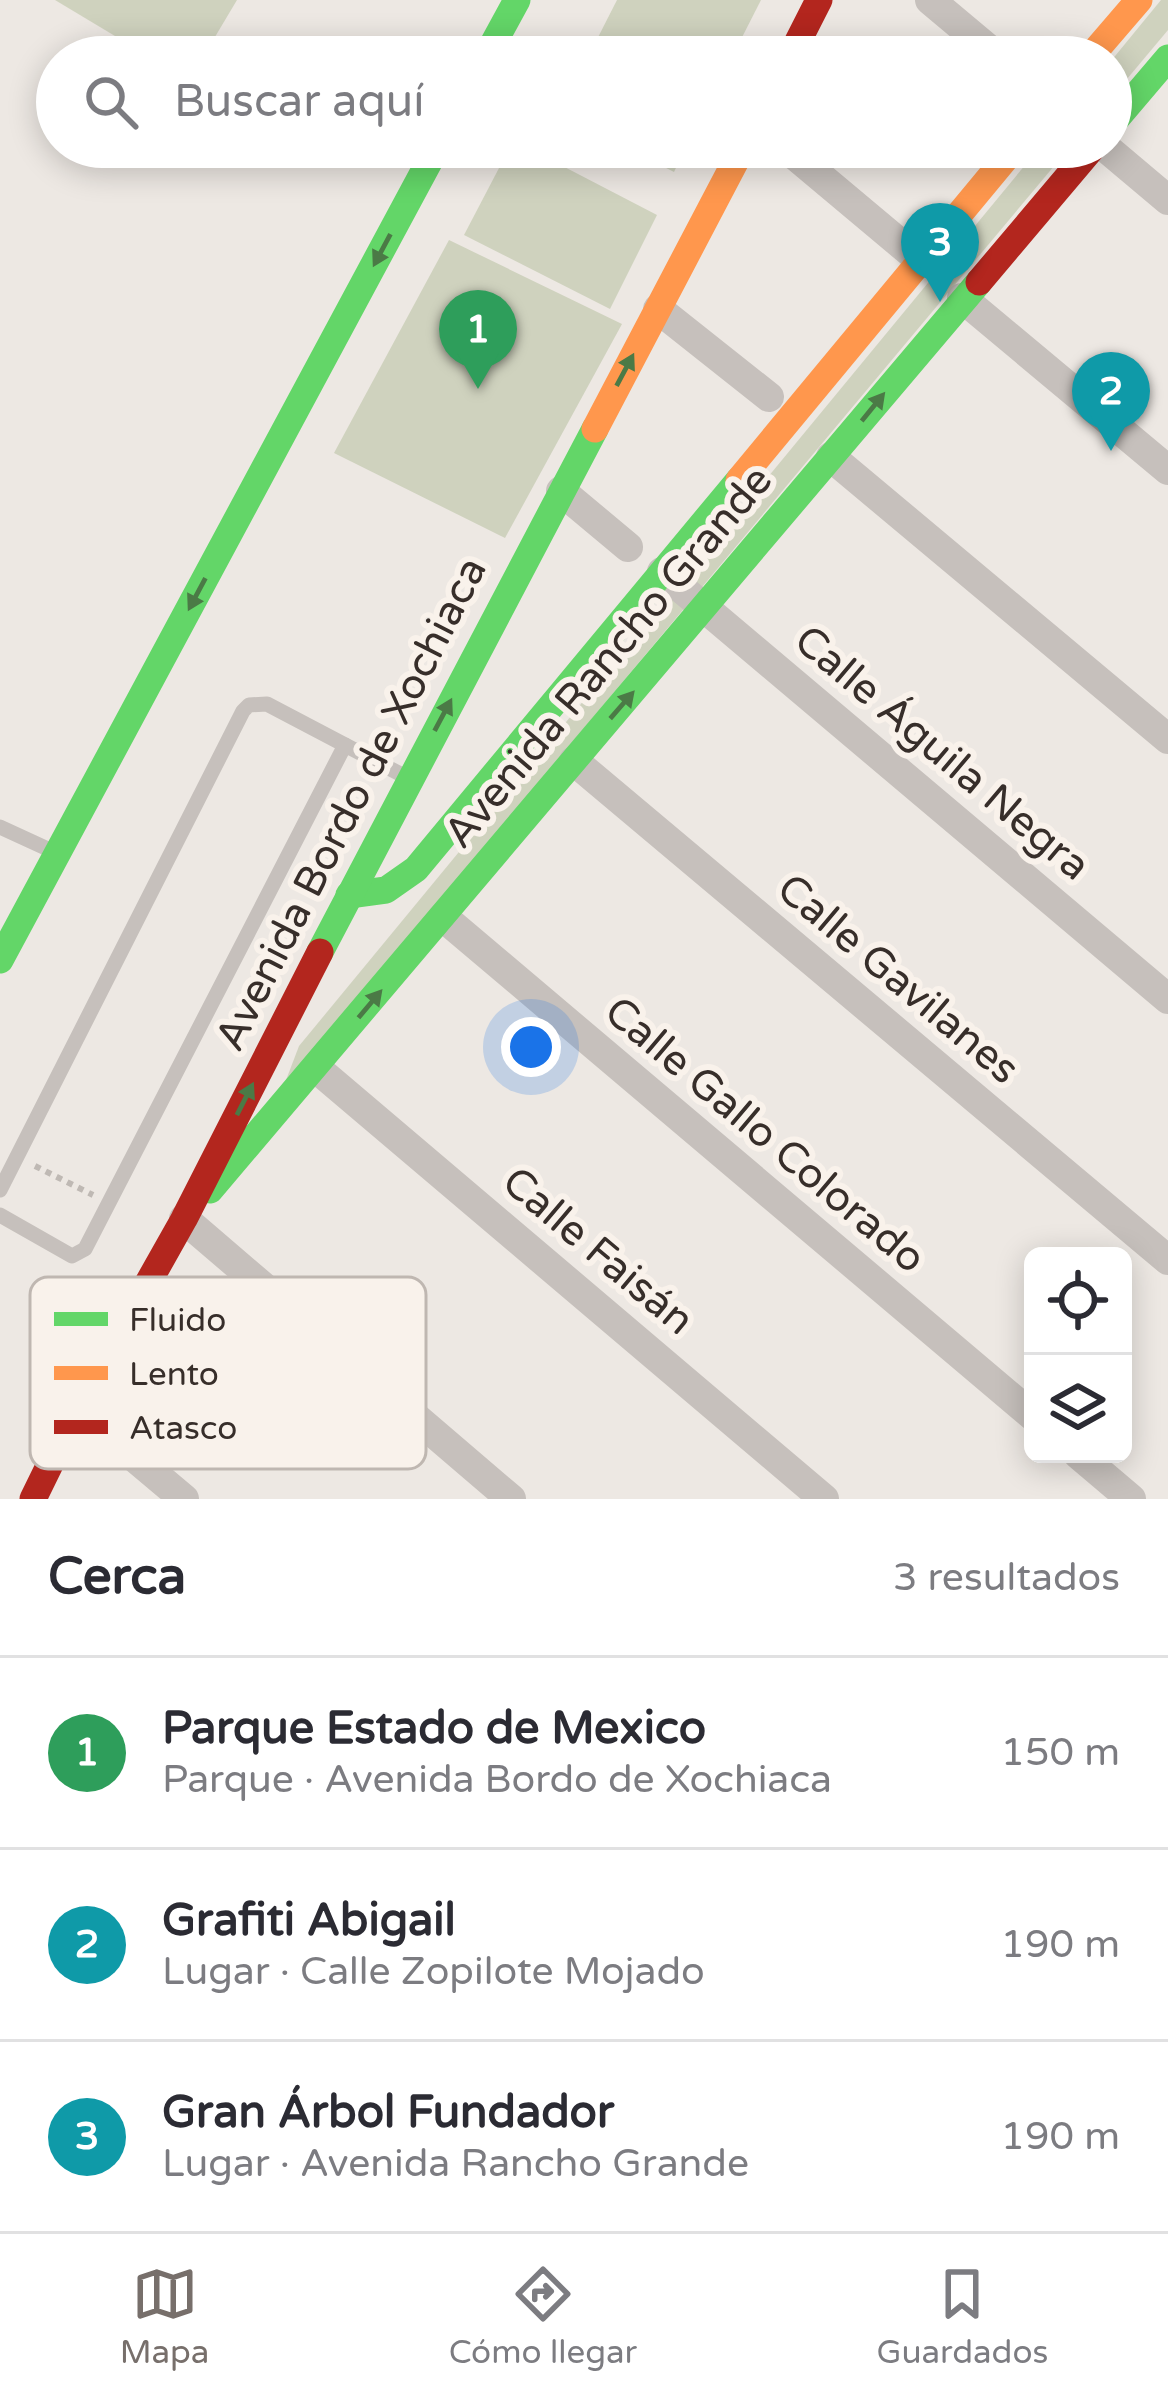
<!DOCTYPE html>
<html lang="es">
<head>
<meta charset="utf-8">
<style>
	:root { --surface:#fff; --page:#f7f7f7; --text:#2b2b33; --muted:#7c7c81; --line:#e1e1e2; --accent:#776f6b }
	body { margin:0; font-family:"Varela Round",sans-serif; background:var(--page); color:var(--text) }
	.controls { position:absolute; right:36px; bottom:36px; display:grid; overflow:hidden; border-radius:18px; box-shadow:0 6px 30px #0003 }
	.controls button { width:108px; height:108px; display:grid; place-items:center; padding:0; border:0; border-bottom:3px solid var(--line); background:var(--surface); color:var(--text); font:60px sans-serif }
	.you { position:absolute; left:531px; top:1047px; width:42px; height:42px; margin:-30px; border:9px solid #fff; border-radius:50%; background:#1a73e8; box-shadow:0 0 0 18px #1a73e833 }
	.badge { display:grid; place-items:center; width:78px; height:78px; border-radius:50%; background:var(--accent); color:#fff; font-size:39px; font-weight:700 }
	.pin { position:absolute; translate:-50% -99px; filter:drop-shadow(0 3px 6px #0008) }
	.pin::after { content:''; position:absolute; top:63px; width:42px; height:36px; background:inherit; clip-path:polygon(0 0,100% 0,50% 100%) }
	.list { margin:0; padding:0; list-style:none }
	h2 { display:flex; justify-content:space-between; align-items:center; height:156px; margin:0; padding:0 48px; font-size:51px }
	h2 small { font-size:39px; font-weight:400; color:var(--muted) }
	.list li { display:grid; grid-template-columns:78px 1fr auto; gap:36px; align-items:center; box-sizing:border-box; height:192px; padding:0 48px; border-top:3px solid var(--line) }
	.list b { display:block; font-size:45px; white-space:nowrap }
	.list p { margin:0; font-size:39px; white-space:nowrap; color:var(--muted) }
	.list em { font-size:39px; font-style:normal; color:var(--muted) }
	.icon { flex:none; width:66px; height:66px; fill:none; stroke:currentColor; stroke-width:2; stroke-linecap:round; stroke-linejoin:round }
	.map { position:relative; flex:none; width:1168px; height:1499px; overflow:hidden }
	.search { position:absolute; background:var(--surface); box-shadow:0 6px 30px #0003; left:36px; right:36px; top:36px; height:132px; display:flex; align-items:center; gap:30px; box-sizing:border-box; padding:0 42px; border-radius:66px; color:var(--muted); font-size:45px }
	.sheet { height:732px; background:var(--surface) }
	nav { display:flex; justify-content:space-around; align-items:center; box-sizing:border-box; height:168px; border-top:3px solid var(--line); background:var(--surface); font-size:33px; color:var(--muted) }
	nav a { display:grid; justify-items:center; gap:6px }
	nav .on { color:var(--accent) }
	.map>svg:first-child { display:block }
	.green { fill:#cfd2be }
	.lines { fill:none; stroke-linecap:round; stroke-linejoin:round }
	.path { stroke:#bfb9b4; stroke-width:6; stroke-dasharray:6 6; stroke-linecap:butt }
	.lane { stroke:#c6c0bc; stroke-width:15 }
	.street { stroke:#c6c0bc; stroke-width:30 }
	.fast { stroke:#63d668; stroke-width:27 }
	.slow { stroke:#ff974d; stroke-width:27 }
	.jam { stroke:#b3261e; stroke-width:27 }
	.wall { fill:#a5948e }
	.shaded-wall { fill:#867874 }
	.oneway { fill:#4b7a46 }
	.labels { text-anchor:middle; dominant-baseline:central; stroke-width:12; stroke-linejoin:round; paint-order:stroke }
	.street-label { font-size:42px; fill:#372e2a; stroke:#f9f2eb }
	.key { fill:#f9f2eb; stroke:#bfb7b1; stroke-width:3 }
	.key-label { font-size:33px; fill:#372e2a }
</style>
</head>
<body>
<div class="map">
<svg width="1168" height="1499" viewBox="0 0 1168 1499">
	<rect width="100%" height="100%" fill="#ede8e3"/>
	<g class="green">
		<polygon points="55,0 237,0 203,57 150,57"/>
		<polygon points="617,0 761,0 732,57 588,57"/>
		<polygon points="1161,0 1168,0 1168,30 1111,98 1111,61"/>
		<polygon points="510,147 526,147 657,215 610,309 464,235"/>
		<polygon points="625,147 686,147 674,172"/>
		<polygon points="1040,147 1070,147 283,1088 299,1046"/>
		<polygon points="449,240 622,324 505,538 334,453"/>
	</g>
	<g class="lines">
		<polyline class="path" points="35,1166 93,1195"/>
		<g class="lane">
			<polyline points="345,745 406,777"/>
			<polyline points="0,827 50,850"/>
			<polyline points="0,1190 243,711 249,705 267,704 345,745 85,1249 72,1256 0,1215"/>
		</g>
		<g class="street">
			<polyline points="930,0 998,57"/>
			<polyline points="785,147 921,261"/>
			<polyline points="1105,147 1168,200"/>
			<polyline points="962,298 1168,470"/>
			<polyline points="658,309 769,397"/>
			<polyline points="831,457 1168,739"/>
			<polyline points="561,491 628,547"/>
			<polyline points="662,572 1168,999"/>
			<polyline points="574,761 1168,1260"/>
			<polyline points="443,917 1033,1416"/>
			<polyline points="316,1068 824,1499"/>
			<polyline points="184,1219 511,1499"/>
			<polyline points="77,1409 184,1499"/>
			<polyline points="1078,1454 1131,1499"/>
		</g>
		<g class="fast">
			<polyline points="486,57 517,0"/>
			<polyline points="1111,125 1168,58"/>
			<polyline points="349,895 386,890 416,869 739,480"/>
			<polyline points="320,952 595,429"/>
			<polyline points="0,960 437,147"/>
			<polyline points="210,1190 979,282"/>
		</g>
		<g class="slow">
			<polyline points="1090,57 1139,0"/>
			<polyline points="595,429 743,147"/>
			<polyline points="739,480 1015,147"/>
		</g>
		<g class="jam">
			<polyline points="790,57 819,0"/>
			<polyline points="979,282 1093,147"/>
			<polyline points="33,1499 77,1409 184,1219 320,952"/>
		</g>
	</g>
	<polygon class="wall" points="838,147 858,147 848,157"/>
	<polygon class="shaded-wall" points="848,147 858,147 848,157"/>
	<defs><path id="oneway-solid" d="M-6-.8H1V-3.2L6.5 0L1 3.2V.8H-6Z" transform="scale(3)"/></defs>
	<g class="oneway">
		<use href="#oneway-solid" transform="translate(382 250) rotate(118)"/>
		<use href="#oneway-solid" transform="translate(625 370) rotate(-62)"/>
		<use href="#oneway-solid" transform="translate(873 407) rotate(-51)"/>
		<use href="#oneway-solid" transform="translate(197 594) rotate(118)"/>
		<use href="#oneway-solid" transform="translate(622 705) rotate(-49)"/>
		<use href="#oneway-solid" transform="translate(443 715) rotate(-62)"/>
		<use href="#oneway-solid" transform="translate(370 1004) rotate(-50)"/>
		<use href="#oneway-solid" transform="translate(245 1099) rotate(-63)"/>
	</g>
	<g class="labels">
		<g class="street-label">
			<text transform="translate(608 657) rotate(-50)">Avenida Rancho Grande</text>
			<text transform="translate(942 753) rotate(40)">Calle Águila Negra</text>
			<text transform="translate(351 804) rotate(-63)">Avenida Bordo de Xochiaca</text>
			<text transform="translate(898 979) rotate(40)">Calle Gavilanes</text>
			<text transform="translate(765 1135) rotate(40)">Calle Gallo Colorado</text>
			<text transform="translate(598 1251) rotate(40)">Calle Faisán</text>
		</g>
	</g>
	<rect x="30" y="1277" width="396" height="192" rx="18" class="key"/>
	<rect x="54" y="1312" width="54" height="14" fill="#63d668"/>
	<rect x="54" y="1366" width="54" height="14" fill="#ff974d"/>
	<rect x="54" y="1420" width="54" height="14" fill="#b3261e"/>
	<g class="key-label">
		<text x="129" y="1331">Fluido</text>
		<text x="129" y="1385">Lento</text>
		<text x="129" y="1439">Atasco</text>
	</g>
</svg>
<div class="controls">
<button><svg class="icon" aria-label="locate" viewBox="0 0 24 24"><circle cx="12" cy="12" r="6"/><path d="M12 2v4M12 18v4M2 12h4M18 12h4"/></svg></button>
<button><svg class="icon" aria-label="layers" viewBox="0 0 24 24"><path d="M12 4l9 5-9 5-9-5zM3 14l9 5 9-5"/></svg></button>
</div>
<div class="you"></div>
<div class="pin badge" style="left:478px;top:389px;background:#2e9e5b">1</div>
<div class="pin badge" style="left:1111px;top:451px;background:#0f9aa8">2</div>
<div class="pin badge" style="left:940px;top:302px;background:#0f9aa8">3</div>
<div class="search"><svg class="icon" aria-label="search" viewBox="0 0 24 24"><circle cx="10" cy="10" r="6"/><path d="M15 15l6 6"/></svg>Buscar aquí</div>
</div>
<section class="sheet">
<h2>Cerca<small>3 resultados</small></h2>
<ul class="list">
<li><span class="badge" style="background:#2e9e5b">1</span><div><b>Parque Estado de Mexico</b><p>Parque · Avenida Bordo de Xochiaca</p></div><em>150 m</em></li>
<li><span class="badge" style="background:#0f9aa8">2</span><div><b>Grafiti Abigail</b><p>Lugar · Calle Zopilote Mojado</p></div><em>190 m</em></li>
<li><span class="badge" style="background:#0f9aa8">3</span><div><b>Gran Árbol Fundador</b><p>Lugar · Avenida Rancho Grande</p></div><em>190 m</em></li>
</ul>
</section>
<nav>
<a class="on"><svg class="icon" aria-label="map" viewBox="0 0 24 24"><path d="M3 6l6-2 6 2 6-2v14l-6 2-6-2-6 2zM9 4v14M15 6v14"/></svg>Mapa</a>
<a><svg class="icon" aria-label="directions" viewBox="0 0 24 24"><path d="M12 3l9 9-9 9-9-9zM9 14v-3h6M13 9l2 2-2 2"/></svg>Cómo llegar</a>
<a><svg class="icon" aria-label="saved" viewBox="0 0 24 24"><path d="M7 4h10v16l-5-4-5 4z"/></svg>Guardados</a>
</nav>
</body>
</html>
